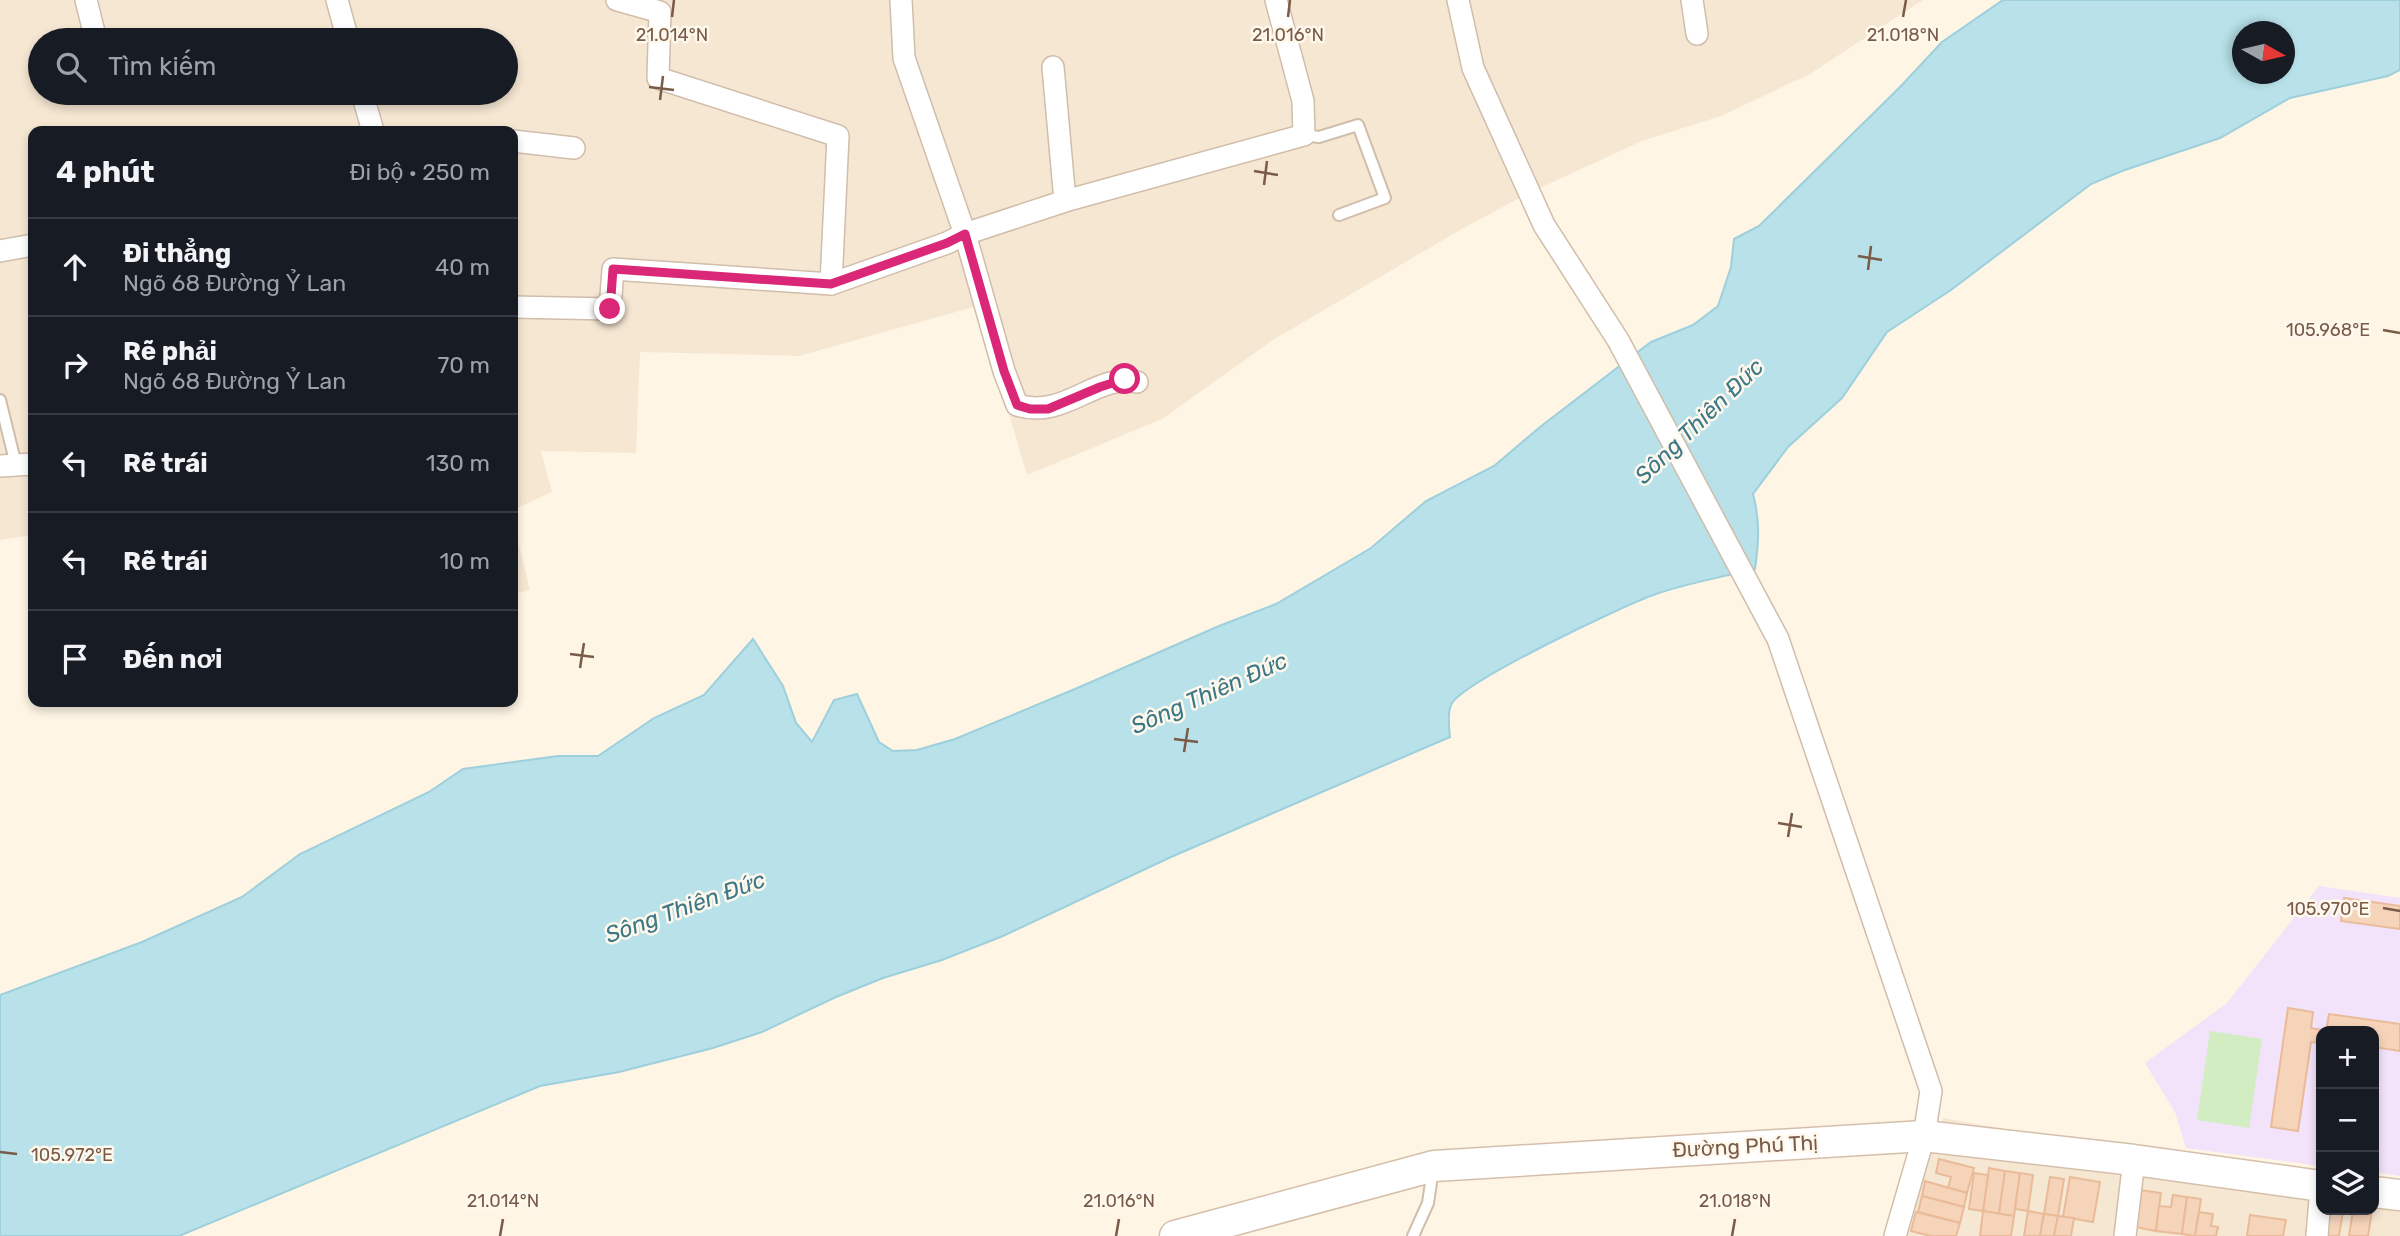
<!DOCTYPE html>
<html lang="vi">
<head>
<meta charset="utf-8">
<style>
	:root { --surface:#171b24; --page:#20242c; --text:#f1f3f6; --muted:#9ea1a6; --line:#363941 }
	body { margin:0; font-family:Rubik,sans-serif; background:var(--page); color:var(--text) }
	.controls { position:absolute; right:21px; bottom:21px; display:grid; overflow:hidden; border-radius:14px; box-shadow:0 4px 10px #0003 }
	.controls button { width:63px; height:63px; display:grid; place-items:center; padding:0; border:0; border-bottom:2px solid var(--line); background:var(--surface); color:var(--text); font:35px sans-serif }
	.compass { position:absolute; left:2232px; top:21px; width:63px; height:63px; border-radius:50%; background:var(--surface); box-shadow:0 4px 10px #0003; rotate:98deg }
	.stop { position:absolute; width:21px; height:21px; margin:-16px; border:5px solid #db2777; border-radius:50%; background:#fff }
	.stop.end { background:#db2777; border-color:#fff; box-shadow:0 2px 7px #0008 }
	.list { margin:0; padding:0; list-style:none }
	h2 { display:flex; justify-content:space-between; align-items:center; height:91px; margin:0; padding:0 28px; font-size:30px }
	h2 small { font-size:23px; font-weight:400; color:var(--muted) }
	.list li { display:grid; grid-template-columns:46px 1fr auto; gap:21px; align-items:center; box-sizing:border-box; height:98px; padding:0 28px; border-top:2px solid var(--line) }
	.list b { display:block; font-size:26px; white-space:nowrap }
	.list p { margin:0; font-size:23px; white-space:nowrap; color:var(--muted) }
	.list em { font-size:23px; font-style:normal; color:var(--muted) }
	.icon { flex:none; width:38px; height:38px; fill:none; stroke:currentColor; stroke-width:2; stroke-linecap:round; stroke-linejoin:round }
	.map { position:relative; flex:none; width:2400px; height:1236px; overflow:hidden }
	.search { position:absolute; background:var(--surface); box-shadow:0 4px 10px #0003; left:28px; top:28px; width:490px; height:77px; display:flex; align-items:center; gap:18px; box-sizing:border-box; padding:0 24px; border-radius:38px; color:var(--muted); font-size:26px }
	.panel { position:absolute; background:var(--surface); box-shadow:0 4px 10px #0003; left:28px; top:126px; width:490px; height:581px; border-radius:14px }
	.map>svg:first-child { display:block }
	.residential { fill:#f6e7d3; fill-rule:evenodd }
	.education { fill:#f2e2fa }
	.green { fill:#d2edc2 }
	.water { fill:#b8e1e9; stroke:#9dd0dc; stroke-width:2; fill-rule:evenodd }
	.building { fill:#f6d4ba; stroke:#e9bb99; stroke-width:2 }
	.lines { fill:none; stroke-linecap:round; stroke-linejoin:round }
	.lane-casing { stroke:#d0bdaa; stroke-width:14 }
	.street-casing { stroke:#d0bdaa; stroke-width:24 }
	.secondary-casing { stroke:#d6bfaa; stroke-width:33 }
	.lane { stroke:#fff; stroke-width:10 }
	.street { stroke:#fff; stroke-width:21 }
	.secondary { stroke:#fff; stroke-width:30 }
	.route { stroke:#db2777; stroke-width:9 }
	.ticks { fill:none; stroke:#795b48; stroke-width:2.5 }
	.labels { text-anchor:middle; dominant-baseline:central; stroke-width:5; stroke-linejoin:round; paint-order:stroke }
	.street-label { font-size:21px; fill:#795b48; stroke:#fff8ed }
	.water-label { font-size:23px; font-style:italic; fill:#3c7887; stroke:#fff8ed }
	.ticks-label { font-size:18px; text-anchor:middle; fill:#795b48; stroke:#fff8ed; stroke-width:5; stroke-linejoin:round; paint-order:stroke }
</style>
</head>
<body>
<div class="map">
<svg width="2400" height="1236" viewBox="0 0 2400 1236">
	<rect width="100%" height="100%" fill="#fef5e5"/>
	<g class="residential">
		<path d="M0,0H1923L1810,74L1721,116L1642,141L1529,193L1460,230L1273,340L1162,419L1027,475L977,306L799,356L640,352L636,453L541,451L552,492L513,510V131H33V535L0,540ZM40,40H506V93H40Z"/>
		<polygon points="513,521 530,590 513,594"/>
		<polygon points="1943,1118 2321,1186 2321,1210 2374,1210 2374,1194 2400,1197 2400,1236 1900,1236"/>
	</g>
	<polygon class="education" points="2319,886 2400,898 2400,1176 2374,1172 2374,1031 2321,1031 2321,1166 2186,1148 2175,1112 2145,1063 2227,1003"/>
	<polygon class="green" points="2210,1031 2262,1039 2249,1128 2197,1120"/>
	<path class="water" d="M2003,0H2400V70L2388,76L2290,98L2220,138L2122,171L2091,184L1951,290L1887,332L1842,398L1788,447L1753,494C1760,520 1759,542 1755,569C1722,577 1688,583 1656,594C1626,604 1460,683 1451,705C1447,714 1449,727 1450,737L1171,857L1003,936L942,960L883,978L836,997L762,1032L713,1048L619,1072L540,1086L179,1236H0V995L142,942L242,897L300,854L429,792L463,769L558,756H598L654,718L704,695L753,639L783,686L796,723L812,742L834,700L857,694L879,742L893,751L917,750L955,739L1082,686L1219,626L1276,604L1371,548L1426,501L1494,466L1540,427L1651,342L1693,325L1718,306L1731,267L1734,239L1759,226L1900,87L1942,42ZM2242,32H2284V74H2242Z"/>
	<g class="building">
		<polygon points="2344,898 2400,906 2400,929 2341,921"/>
		<polygon points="2288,1008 2313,1012 2311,1028 2326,1031 2329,1014 2400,1024 2400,1051 2374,1047 2374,1031 2321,1031 2321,1043 2311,1042 2298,1131 2271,1127"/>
		<polygon points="1939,1159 1974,1168 1967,1193 1948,1188 1951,1177 1936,1173"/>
		<polygon points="1989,1168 2005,1171 1999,1214 1983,1211"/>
		<polygon points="2005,1171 2020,1173 2014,1216 1999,1214"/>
		<polygon points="1974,1173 1988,1175 1983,1211 1969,1209"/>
		<polygon points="2020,1173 2033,1175 2028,1211 2015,1209"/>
		<polygon points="2050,1177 2064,1179 2058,1216 2044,1214"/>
		<polygon points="2070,1177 2100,1182 2093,1222 2063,1217"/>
		<polygon points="1925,1181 1967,1193 1964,1207 1922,1196"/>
		<polygon points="2140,1190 2161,1193 2156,1231 2135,1227"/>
		<polygon points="2173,1195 2187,1197 2182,1234 2156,1231 2159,1206 2171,1207"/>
		<polygon points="1922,1196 1964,1207 1960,1223 1918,1212"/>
		<polygon points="2187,1197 2201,1199 2195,1236 2182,1234"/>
		<polygon points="2326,1210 2343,1211 2339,1236 2322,1236"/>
		<polygon points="2353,1210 2372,1210 2368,1236 2349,1236"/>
		<polygon points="1983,1211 2014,1216 2011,1236 1980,1236"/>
		<polygon points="2028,1211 2044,1214 2040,1236 2024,1236"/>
		<polygon points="1916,1212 1960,1223 1956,1236 1931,1236 1911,1231"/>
		<polygon points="2199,1212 2213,1214 2211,1226 2218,1227 2216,1236 2195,1236"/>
		<polygon points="2044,1214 2058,1216 2054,1236 2040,1236"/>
		<polygon points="2250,1215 2286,1220 2283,1236 2247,1236"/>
		<polygon points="2058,1216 2074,1218 2071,1236 2054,1236"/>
	</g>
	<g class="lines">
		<g class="lane-casing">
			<g id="lane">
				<polyline points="1304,135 1319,137 1358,125 1385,198 1339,215"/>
				<polyline points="0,400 16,465"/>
				<polyline points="1413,1236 1428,1203 1433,1169"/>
			</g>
		</g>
		<g class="street-casing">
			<g id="street">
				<polyline points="86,0 96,40"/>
				<polyline points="337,0 348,40"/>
				<polyline points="617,0 660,12 658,78 838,136 831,284"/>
				<path d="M901,0L904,58L965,234L1004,371L1017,405C1065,420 1095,373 1137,382"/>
				<polyline points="1458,0 1473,68 1544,225 1618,340 1778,639 1931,1091 1924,1136 1895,1236"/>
				<polyline points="1692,0 1697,34"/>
				<polyline points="1053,67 1065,201"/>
				<polyline points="362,93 373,131"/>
				<polyline points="513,141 574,148"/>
				<polyline points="0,251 33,245"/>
				<polyline points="513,307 610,309 613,269 831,284 947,243 965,234 1065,201 1304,135 1303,101 1276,0"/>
				<polyline points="0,466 33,464"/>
				<polyline points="2125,1236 2134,1160"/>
				<polyline points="2317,1236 2321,1187"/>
			</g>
		</g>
		<g class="secondary-casing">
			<g id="secondary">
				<polyline points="2374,1192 2400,1195"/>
				<polyline points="1175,1236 1434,1166 1924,1136 2134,1160 2321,1186"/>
			</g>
		</g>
		<use href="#lane" class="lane"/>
		<use href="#street" class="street"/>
		<use href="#secondary" class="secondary"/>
	</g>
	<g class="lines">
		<polyline class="route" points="610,309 613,269 831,284 947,243 965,234 1004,371 1017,405 1030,409 1048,409 1100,387 1125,379"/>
	</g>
	<path class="ticks" d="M672,17L674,0M1288,17L1290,0M1903,17L1906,0M649,87L674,90M660,100L663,76M1254,171L1278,175M1264,185L1267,161M1858,256L1882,260M1868,270L1871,246M2383,330L2400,333M570,654L594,657M580,668L584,643M1174,739L1198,742M1184,752L1188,728M1778,823L1802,827M1788,837L1792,813M2383,908L2400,911M0,1152L17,1154M500,1236L503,1219M1116,1236L1119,1219M1732,1236L1735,1219"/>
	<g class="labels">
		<g class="street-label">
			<text transform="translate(1745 1146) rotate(-3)">Đường Phú Thị</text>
		</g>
		<g class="water-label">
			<text transform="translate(1699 421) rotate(-44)">Sông Thiên Đức</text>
			<text transform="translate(1209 693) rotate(-24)">Sông Thiên Đức</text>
			<text transform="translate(685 907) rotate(-20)">Sông Thiên Đức</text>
		</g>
	</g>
	<g class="ticks-label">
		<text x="672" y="41">21.014°N</text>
		<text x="1288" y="41">21.016°N</text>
		<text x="1903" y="41">21.018°N</text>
		<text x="2328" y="336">105.968°E</text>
		<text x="2328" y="915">105.970°E</text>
		<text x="72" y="1161">105.972°E</text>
		<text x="503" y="1207">21.014°N</text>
		<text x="1119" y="1207">21.016°N</text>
		<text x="1735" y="1207">21.018°N</text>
	</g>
</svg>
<div class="controls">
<button>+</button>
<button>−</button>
<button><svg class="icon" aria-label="layers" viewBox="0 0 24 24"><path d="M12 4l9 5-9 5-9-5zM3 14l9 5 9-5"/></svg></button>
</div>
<svg class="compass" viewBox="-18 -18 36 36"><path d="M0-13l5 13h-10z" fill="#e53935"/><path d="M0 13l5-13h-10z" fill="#9ea1a6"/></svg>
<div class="stop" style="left:1125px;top:379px"></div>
<div class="stop end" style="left:610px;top:309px"></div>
<div class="search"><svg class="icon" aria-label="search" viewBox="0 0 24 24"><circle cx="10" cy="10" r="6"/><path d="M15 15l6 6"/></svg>Tìm kiếm</div>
<section class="panel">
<h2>4 phút<small>Đi bộ · 250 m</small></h2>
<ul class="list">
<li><svg class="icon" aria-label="ahead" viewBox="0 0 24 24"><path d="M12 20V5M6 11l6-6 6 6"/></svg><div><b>Đi thẳng</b><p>Ngõ 68 Đường Ỷ Lan</p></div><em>40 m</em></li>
<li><svg class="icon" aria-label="right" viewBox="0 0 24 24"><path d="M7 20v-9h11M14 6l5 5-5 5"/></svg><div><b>Rẽ phải</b><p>Ngõ 68 Đường Ỷ Lan</p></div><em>70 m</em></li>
<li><svg class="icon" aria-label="left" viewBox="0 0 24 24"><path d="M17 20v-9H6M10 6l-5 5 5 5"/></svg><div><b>Rẽ trái</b></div><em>130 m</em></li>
<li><svg class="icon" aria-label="left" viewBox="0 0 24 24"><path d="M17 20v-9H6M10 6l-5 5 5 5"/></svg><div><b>Rẽ trái</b></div><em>10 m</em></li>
<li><svg class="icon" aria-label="arrive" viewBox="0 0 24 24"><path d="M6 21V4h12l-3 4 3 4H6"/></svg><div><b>Đến nơi</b></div></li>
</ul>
</section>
</div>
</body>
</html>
